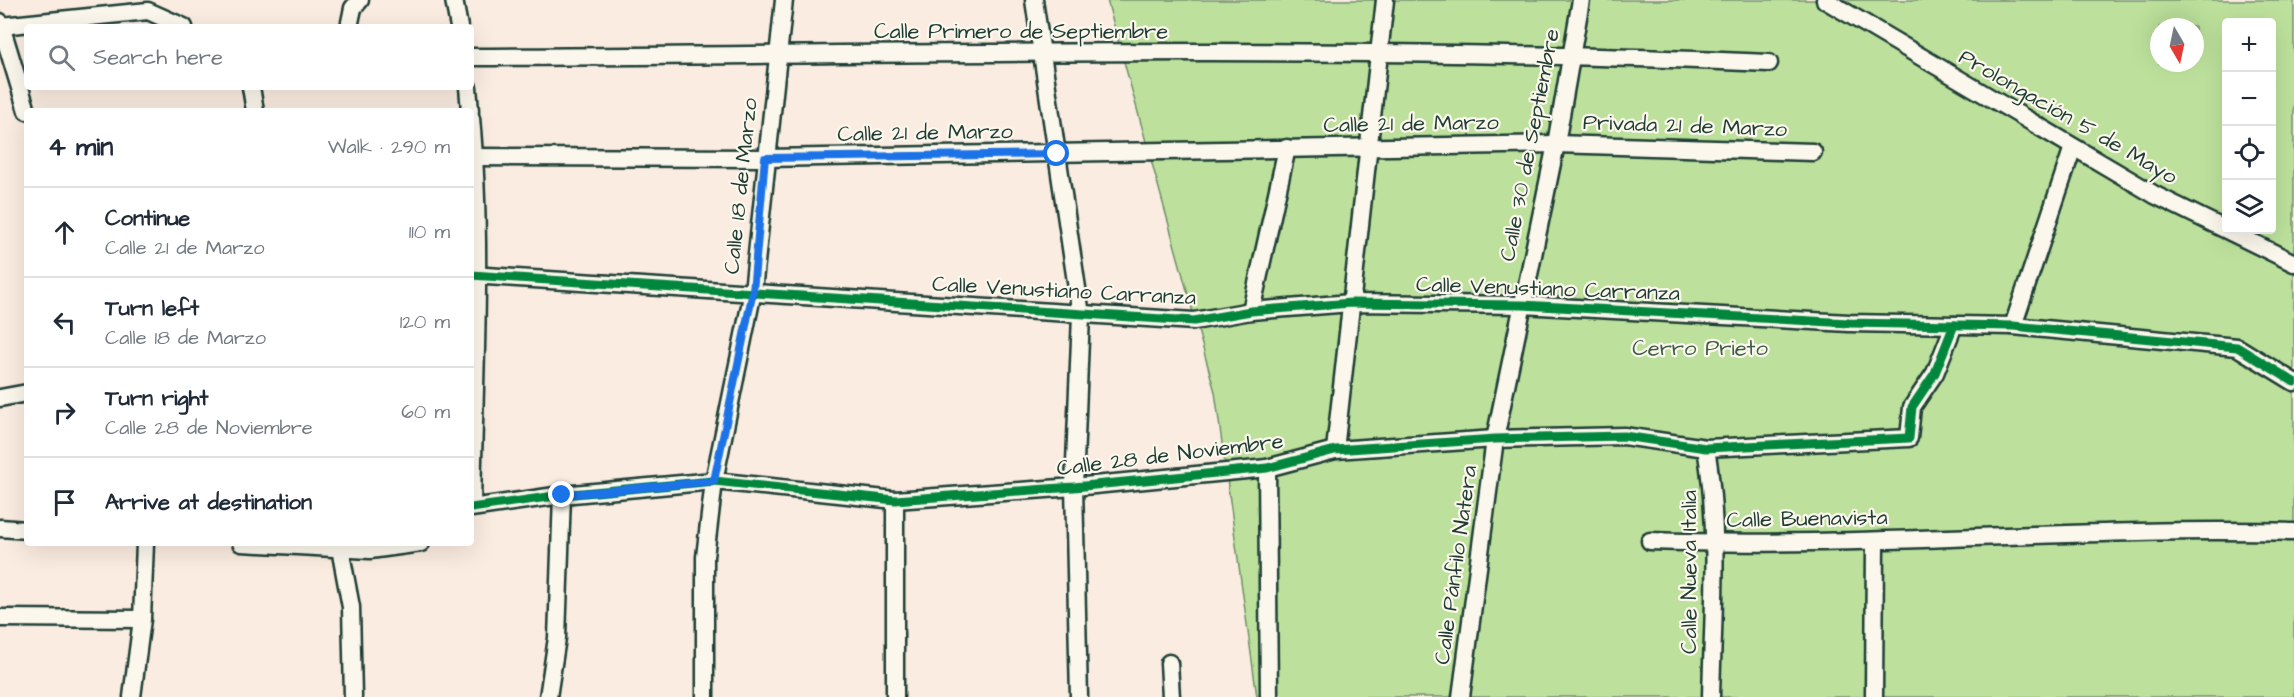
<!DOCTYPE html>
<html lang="en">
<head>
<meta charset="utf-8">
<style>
	:root { --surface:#fff; --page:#f2f2f3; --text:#1f2937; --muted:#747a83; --line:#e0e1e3 }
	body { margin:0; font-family:"Architects Daughter",sans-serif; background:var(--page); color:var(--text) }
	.controls { position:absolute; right:18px; top:18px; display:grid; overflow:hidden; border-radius:6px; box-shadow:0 6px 24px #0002 }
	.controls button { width:54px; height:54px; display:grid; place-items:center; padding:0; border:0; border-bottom:2px solid var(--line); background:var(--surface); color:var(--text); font:30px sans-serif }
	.compass { position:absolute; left:2150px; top:18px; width:54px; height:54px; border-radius:50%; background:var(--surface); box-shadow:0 6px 24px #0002; rotate:171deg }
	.stop { position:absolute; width:18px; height:18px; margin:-14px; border:4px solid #1a73e8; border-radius:50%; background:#fff }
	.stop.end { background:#1a73e8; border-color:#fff; box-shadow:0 2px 6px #0008 }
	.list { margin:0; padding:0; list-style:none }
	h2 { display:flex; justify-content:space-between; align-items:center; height:78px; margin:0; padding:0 24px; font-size:26px }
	h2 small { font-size:20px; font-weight:400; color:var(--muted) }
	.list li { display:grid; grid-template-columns:39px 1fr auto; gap:18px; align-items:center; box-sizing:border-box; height:90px; padding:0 24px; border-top:2px solid var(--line) }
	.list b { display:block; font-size:22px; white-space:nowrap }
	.list p { margin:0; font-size:20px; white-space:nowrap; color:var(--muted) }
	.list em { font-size:20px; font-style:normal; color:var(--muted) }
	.icon { flex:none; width:33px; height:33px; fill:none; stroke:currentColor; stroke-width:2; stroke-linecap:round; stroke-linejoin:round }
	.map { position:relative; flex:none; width:2294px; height:697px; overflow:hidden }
	.search { position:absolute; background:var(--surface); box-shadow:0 6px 24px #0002; left:24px; top:24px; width:450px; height:66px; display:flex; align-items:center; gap:15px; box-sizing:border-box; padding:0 21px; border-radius:6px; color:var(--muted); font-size:22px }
	.panel { position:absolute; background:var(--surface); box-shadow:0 6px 24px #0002; left:24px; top:108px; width:450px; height:438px; border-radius:6px }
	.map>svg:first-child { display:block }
	.green { fill:#bde19c; stroke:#6e8f68; stroke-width:1.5; fill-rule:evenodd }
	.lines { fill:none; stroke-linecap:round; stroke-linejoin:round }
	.street-casing { stroke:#1f3d34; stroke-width:21 }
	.street { stroke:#fbf7ec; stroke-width:16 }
	.cycleway-casing { stroke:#fbf7ec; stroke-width:13 }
	.cycleway { stroke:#00873e; stroke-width:9 }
	.route { stroke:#1a73e8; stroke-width:8 }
	.labels { text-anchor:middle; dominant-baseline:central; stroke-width:4.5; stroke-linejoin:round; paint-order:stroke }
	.street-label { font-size:22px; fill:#1f3d34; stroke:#fbf7ec }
	.park-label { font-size:22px; fill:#3f5e49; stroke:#fbf7ec }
</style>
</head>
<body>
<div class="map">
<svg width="2294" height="697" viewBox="0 0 2294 697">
	<rect width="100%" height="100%" fill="#fbece1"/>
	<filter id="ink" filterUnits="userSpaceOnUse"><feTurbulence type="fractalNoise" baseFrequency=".0167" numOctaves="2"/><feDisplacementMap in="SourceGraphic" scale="12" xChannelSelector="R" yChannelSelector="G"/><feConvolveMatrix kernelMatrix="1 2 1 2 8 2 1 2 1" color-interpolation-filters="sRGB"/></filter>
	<g filter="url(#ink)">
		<path class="green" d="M1107,0H2294V697H1257L1215,392ZM2226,22H2272V230H2226ZM2159,27H2195V63H2159Z"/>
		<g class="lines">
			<g class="street-casing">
				<g id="street">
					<polyline points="454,0 459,27"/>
					<polyline points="1034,0 1081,315 1074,487 1079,697"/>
					<polyline points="1825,0 2155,195 2294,263"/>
					<polyline points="0,22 27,111"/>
					<polyline points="1,26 148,11 184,27"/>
					<polyline points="349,27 353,8 360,0"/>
					<path d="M471,57C904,55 1337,44 1769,63"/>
					<polyline points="251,87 255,111"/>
					<polyline points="468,87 470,111"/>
					<path d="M471,118C483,247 474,378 472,507"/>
					<polyline points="474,157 765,158 1556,144 1813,152"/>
					<polyline points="471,275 1194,321 1251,311 1351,303 1522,305 1849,323 2013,326 2237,347 2294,382"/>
					<polyline points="1251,311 1287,148"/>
					<polyline points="2013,326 2073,147"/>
					<polyline points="0,398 27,393"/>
					<path d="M1706,448C1720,530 1713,614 1711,697"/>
					<polyline points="1335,450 1385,0"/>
					<polyline points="1267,468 1269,697"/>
					<polyline points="471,508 562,495 714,481 895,500 1074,487 1267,468 1335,450 1495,439 1624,436 1706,448 1909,438 1912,407 1935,373 1954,325"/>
					<polyline points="0,528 27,530"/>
					<path d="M1650,541C1865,549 2079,526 2294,532"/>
					<polyline points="241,543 370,550 421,543"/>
					<polyline points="339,543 351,607 353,697"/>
					<polyline points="0,618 142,619"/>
					<polyline points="1169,663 1171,697"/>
					<polyline points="132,697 142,619 145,543"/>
					<polyline points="548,697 557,638 562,495"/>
					<polyline points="705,697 705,557 714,481 753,291 784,0"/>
					<polyline points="895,697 895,500"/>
					<polyline points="1461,697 1495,439 1556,144 1581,0"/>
					<polyline points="1874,697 1875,542"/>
				</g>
			</g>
			<use href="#street" class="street"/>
			<g class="cycleway-casing">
				<g id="cycleway">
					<polyline points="471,275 1194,321 1251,311 1351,303 1522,305 1849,323 2013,326 2237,347 2294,382"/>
					<polyline points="471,508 562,495 714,481 895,500 1074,487 1267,468 1335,450 1495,439 1624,436 1706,448 1909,438 1912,407 1935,373 1954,325"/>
				</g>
			</g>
			<use href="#cycleway" class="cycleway"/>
		</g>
	</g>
	<g class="lines" filter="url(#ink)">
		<polyline class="route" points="562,495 714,481 753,291 765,158 1057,154"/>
	</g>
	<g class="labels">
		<g class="street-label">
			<text x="1021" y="31">Calle Primero de Septiembre</text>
			<text transform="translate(2068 117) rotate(30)">Prolongación 5 de Mayo</text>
			<text transform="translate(1411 124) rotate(-1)">Calle 21 de Marzo</text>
			<text transform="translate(1685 126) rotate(2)">Privada 21 de Marzo</text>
			<text transform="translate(925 133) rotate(-1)">Calle 21 de Marzo</text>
			<text transform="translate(1530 145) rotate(-79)">Calle 30 de Septiembre</text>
			<text transform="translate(741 186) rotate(-84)">Calle 18 de Marzo</text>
			<text transform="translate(1548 289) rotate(2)">Calle Venustiano Carranza</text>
			<text transform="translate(1064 291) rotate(3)">Calle Venustiano Carranza</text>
			<text transform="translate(1170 455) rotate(-7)">Calle 28 de Noviembre</text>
			<text transform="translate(1807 519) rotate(-1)">Calle Buenavista</text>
			<text transform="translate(1456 565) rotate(-82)">Calle Pánfilo Natera</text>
			<text transform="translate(1689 572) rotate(-90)">Calle Nueva Italia</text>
		</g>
		<g class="park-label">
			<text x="1700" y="348">Cerro Prieto</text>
		</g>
	</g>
</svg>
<div class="controls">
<button>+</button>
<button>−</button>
<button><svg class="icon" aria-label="locate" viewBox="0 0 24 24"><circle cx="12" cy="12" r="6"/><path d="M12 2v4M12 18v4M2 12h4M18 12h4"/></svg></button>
<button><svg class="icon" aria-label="layers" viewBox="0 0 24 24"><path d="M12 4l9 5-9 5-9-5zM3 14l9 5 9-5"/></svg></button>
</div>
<svg class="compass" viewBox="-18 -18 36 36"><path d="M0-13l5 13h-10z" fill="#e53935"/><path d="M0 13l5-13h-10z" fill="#747a83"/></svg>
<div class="stop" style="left:1057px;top:154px"></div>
<div class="stop end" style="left:562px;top:495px"></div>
<div class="search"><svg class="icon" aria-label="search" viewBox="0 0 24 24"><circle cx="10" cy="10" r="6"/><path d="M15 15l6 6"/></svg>Search here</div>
<section class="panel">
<h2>4 min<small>Walk · 290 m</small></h2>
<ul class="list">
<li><svg class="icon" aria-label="ahead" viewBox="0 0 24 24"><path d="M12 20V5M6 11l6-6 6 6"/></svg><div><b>Continue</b><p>Calle 21 de Marzo</p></div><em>110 m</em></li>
<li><svg class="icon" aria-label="left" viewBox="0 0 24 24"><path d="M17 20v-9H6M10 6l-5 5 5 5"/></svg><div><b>Turn left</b><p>Calle 18 de Marzo</p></div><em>120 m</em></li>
<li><svg class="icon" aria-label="right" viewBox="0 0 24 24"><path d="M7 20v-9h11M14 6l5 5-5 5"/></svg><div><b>Turn right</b><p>Calle 28 de Noviembre</p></div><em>60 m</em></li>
<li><svg class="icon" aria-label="arrive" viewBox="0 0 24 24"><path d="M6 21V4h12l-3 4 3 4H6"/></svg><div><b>Arrive at destination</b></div></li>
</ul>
</section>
</div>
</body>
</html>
